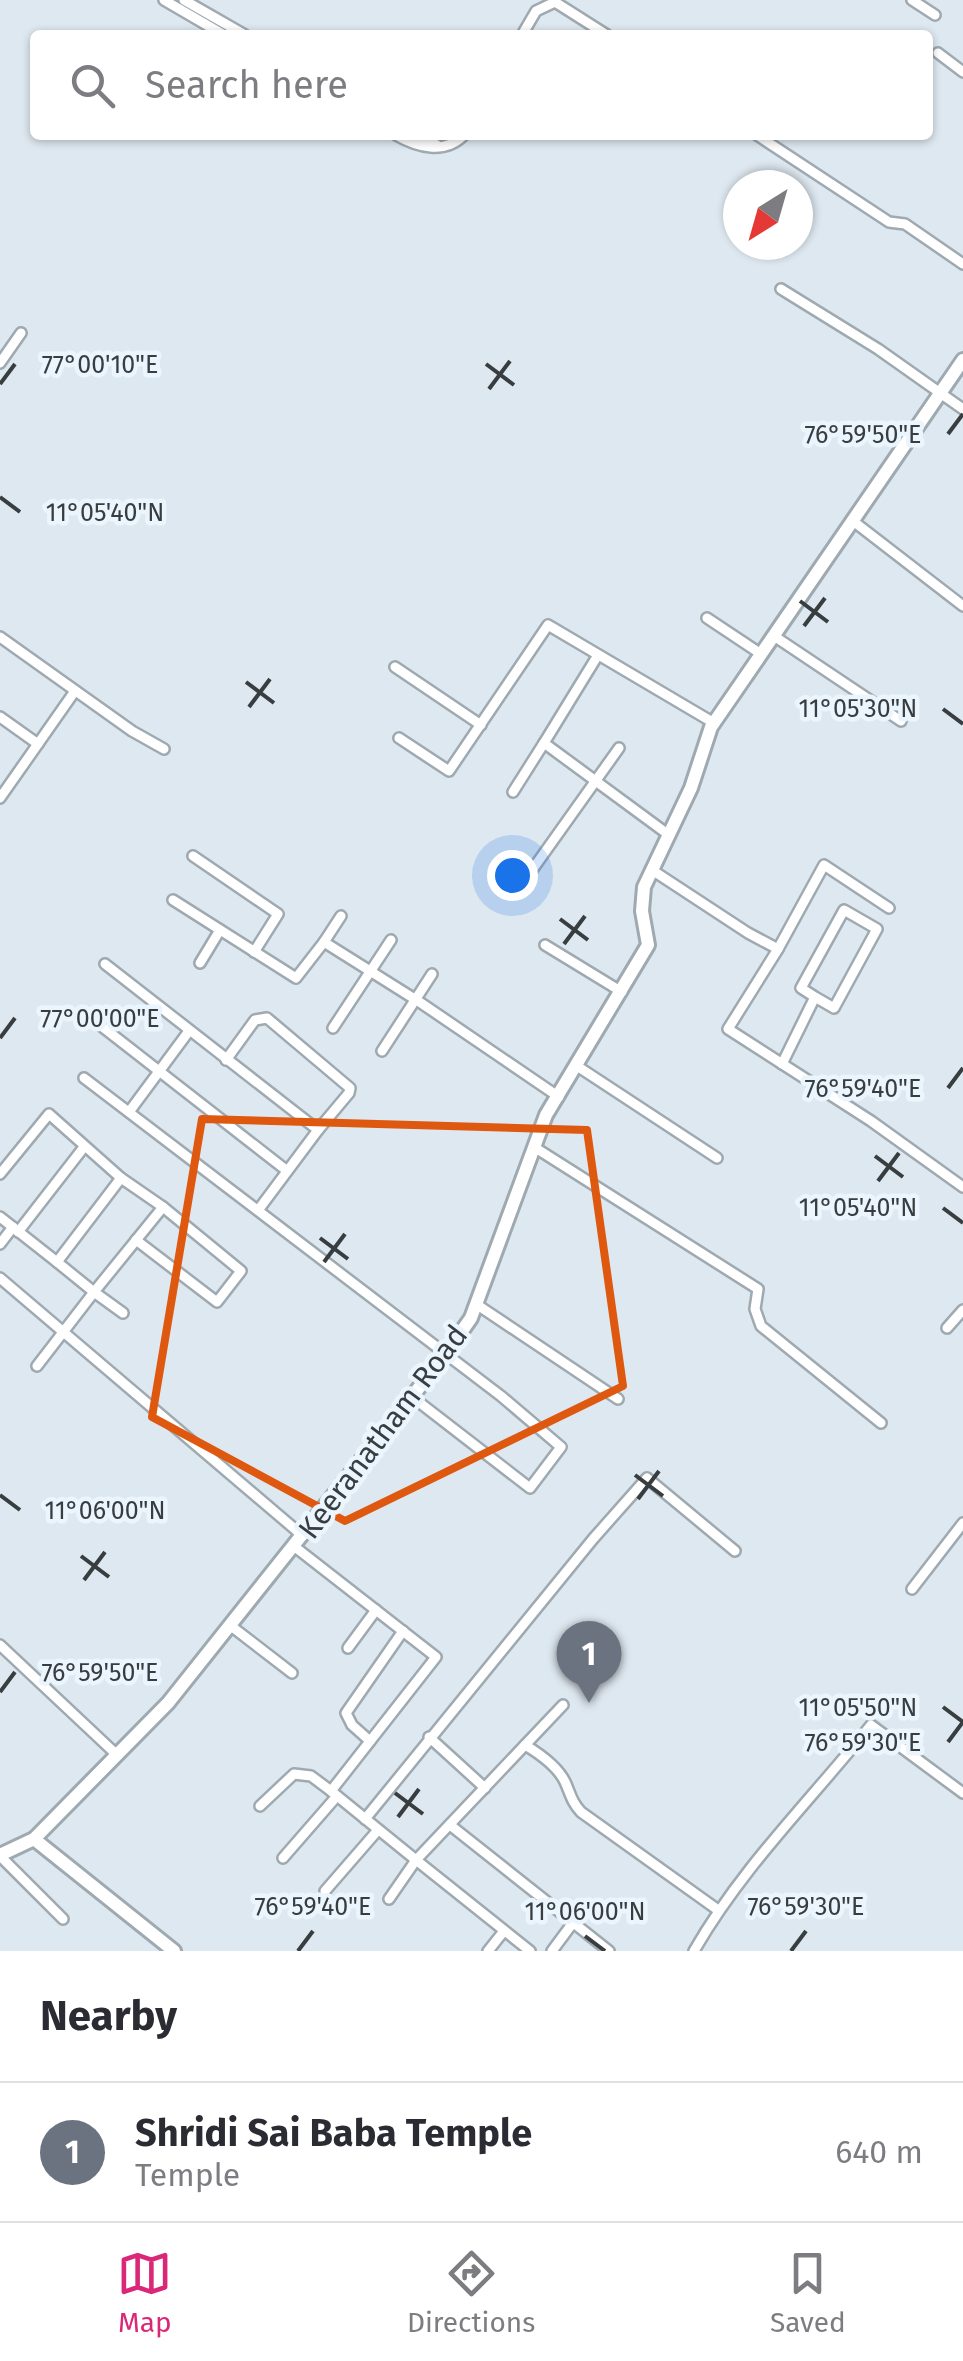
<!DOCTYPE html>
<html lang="en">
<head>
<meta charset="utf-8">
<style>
	:root { --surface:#fff; --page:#f2f2f3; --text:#2b2b33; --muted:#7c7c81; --line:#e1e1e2; --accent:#db2777 }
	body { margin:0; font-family:"Fira Sans",sans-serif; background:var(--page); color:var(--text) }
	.compass { position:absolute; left:723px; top:170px; width:90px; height:90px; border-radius:50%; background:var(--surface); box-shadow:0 2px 8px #0004; rotate:217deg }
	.you { position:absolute; left:512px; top:875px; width:35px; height:35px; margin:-25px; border:8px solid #fff; border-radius:50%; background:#1a73e8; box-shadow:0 0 0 15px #1a73e833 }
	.badge { display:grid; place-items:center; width:65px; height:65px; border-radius:50%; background:var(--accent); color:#fff; font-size:32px; font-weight:700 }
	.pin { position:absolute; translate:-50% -82px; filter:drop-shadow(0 2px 5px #0008) }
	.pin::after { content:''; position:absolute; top:52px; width:35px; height:30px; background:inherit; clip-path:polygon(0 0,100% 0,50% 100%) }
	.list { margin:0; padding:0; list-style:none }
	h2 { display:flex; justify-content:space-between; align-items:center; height:130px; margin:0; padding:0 40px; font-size:42px }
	h2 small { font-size:32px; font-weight:400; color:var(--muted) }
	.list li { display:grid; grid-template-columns:65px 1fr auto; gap:30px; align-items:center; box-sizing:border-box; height:140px; padding:0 40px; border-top:2px solid var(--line) }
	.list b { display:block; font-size:38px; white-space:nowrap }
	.list p { margin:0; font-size:32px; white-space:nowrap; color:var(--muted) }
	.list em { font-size:32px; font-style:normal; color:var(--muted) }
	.icon { flex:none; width:55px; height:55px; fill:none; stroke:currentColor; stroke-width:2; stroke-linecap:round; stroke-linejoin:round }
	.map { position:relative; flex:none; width:963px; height:1951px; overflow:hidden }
	.search { position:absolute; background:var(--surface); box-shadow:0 2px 8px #0004; left:30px; right:30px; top:30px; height:110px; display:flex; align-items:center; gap:25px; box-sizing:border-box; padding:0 35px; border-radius:10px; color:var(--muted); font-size:38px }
	.sheet { height:270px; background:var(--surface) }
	nav { display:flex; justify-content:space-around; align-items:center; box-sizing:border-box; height:140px; border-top:2px solid var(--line); background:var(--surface); font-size:28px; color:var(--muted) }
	nav a { display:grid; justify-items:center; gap:5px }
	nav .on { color:var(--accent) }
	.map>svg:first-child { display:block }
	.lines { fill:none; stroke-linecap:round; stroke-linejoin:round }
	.street-casing { stroke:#9fa9b0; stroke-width:14 }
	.secondary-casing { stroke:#9fa9b0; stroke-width:18 }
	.street { stroke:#fff; stroke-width:9 }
	.secondary { stroke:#fff; stroke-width:12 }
	.marked { fill:none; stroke:#df580f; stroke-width:8; stroke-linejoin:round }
	.ticks { fill:none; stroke:#383d40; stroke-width:4 }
	.labels { text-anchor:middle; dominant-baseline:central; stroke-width:9; stroke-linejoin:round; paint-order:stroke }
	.street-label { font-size:30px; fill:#383d40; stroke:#ebf5fe }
	.ticks-label { font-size:25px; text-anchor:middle; fill:#383d40; stroke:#ebf5fe; stroke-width:9; stroke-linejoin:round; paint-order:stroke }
</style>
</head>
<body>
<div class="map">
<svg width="963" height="1951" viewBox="0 0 963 1951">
	<rect width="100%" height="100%" fill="#dee8f0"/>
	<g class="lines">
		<g class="street-casing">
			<g id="street">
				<polyline points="164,0 224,35"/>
				<polyline points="184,0 245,35"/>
				<polyline points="912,0 935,15"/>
				<polyline points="522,35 536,11 555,2 607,35"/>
				<polyline points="938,53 963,72"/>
				<path d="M396,135C417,147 444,155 464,135"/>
				<polyline points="417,135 437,145"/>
				<polyline points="757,135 889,222 905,224 963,264"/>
				<polyline points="781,289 878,349 963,409"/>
				<polyline points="0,363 21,333"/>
				<polyline points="853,521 963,606"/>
				<polyline points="707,618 761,654"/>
				<polyline points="774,636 901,721"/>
				<polyline points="0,637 132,731 164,749"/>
				<polyline points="598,655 544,743 669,835"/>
				<polyline points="395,667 481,725"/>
				<polyline points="0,717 38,744"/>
				<polyline points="399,738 449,771 548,625 714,723"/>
				<polyline points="513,792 544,743"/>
				<polyline points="0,798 75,691"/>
				<polyline points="193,856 278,914 254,952"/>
				<polyline points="652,870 748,933 778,949"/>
				<polyline points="525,880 619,748"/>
				<polyline points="173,900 296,978 324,942 421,1003 559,1097"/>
				<polyline points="889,908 824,865 778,949 728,1029 871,1121 963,1187"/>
				<polyline points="324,942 341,916"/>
				<polyline points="545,945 622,992"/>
				<polyline points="200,963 220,930"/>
				<polyline points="105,964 318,1130 259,1209"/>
				<polyline points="91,1018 286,1170"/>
				<polyline points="333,1028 391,940"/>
				<polyline points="382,1051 432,974"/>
				<polyline points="226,1060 255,1020 267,1018 350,1088 349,1093 318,1130"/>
				<polyline points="782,1064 815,997 834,1008 877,929 844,910 801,988 815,997"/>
				<polyline points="577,1066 717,1158"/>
				<polyline points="84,1078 501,1396 561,1447 530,1488 411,1396"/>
				<polyline points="129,1112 189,1031"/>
				<polyline points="534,1147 758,1289 755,1309 761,1326 881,1423"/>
				<polyline points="0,1174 49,1114 121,1178"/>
				<polyline points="0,1217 57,1262"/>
				<polyline points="18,1232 84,1147"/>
				<polyline points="136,1240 217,1302 241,1271 163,1207"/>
				<polyline points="0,1244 13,1227"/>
				<polyline points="0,1278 303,1536"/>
				<polyline points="476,1304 618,1399"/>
				<polyline points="947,1328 963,1310"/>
				<polyline points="37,1366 94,1292 57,1262 121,1178 163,1207 94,1292 123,1313"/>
				<polyline points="295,1547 436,1657 331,1791 416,1860 563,1705"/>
				<polyline points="912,1589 963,1523"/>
				<polyline points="231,1626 292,1673"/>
				<polyline points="0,1645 116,1754"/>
				<polyline points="348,1648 376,1610"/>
				<polyline points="429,1737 485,1788"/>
				<polyline points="370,1741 352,1725 346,1713 403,1631"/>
				<path d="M525,1745C540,1754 559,1767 566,1784C571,1796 572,1802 581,1812L718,1910"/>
				<polyline points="260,1806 294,1774 311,1776 331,1791"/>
				<polyline points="365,1819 593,1539 647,1478 735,1551"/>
				<polyline points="450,1825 609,1951"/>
				<polyline points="0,1856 63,1919"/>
				<polyline points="283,1858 337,1796"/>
				<polyline points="325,1891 378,1830"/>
				<polyline points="389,1899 416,1860 530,1951"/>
				<polyline points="488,1951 504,1931"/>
				<polyline points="552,1951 572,1924"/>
				<path d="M694,1951C742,1867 811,1800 871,1725L963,1793"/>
			</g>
		</g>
		<g class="secondary-casing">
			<g id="secondary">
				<polyline points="34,1839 174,1951"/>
				<polyline points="0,1855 34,1839 168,1703 445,1355 471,1318 546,1115 648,945 642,911 644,887 691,788 711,727 963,360"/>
			</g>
		</g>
		<use href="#street" class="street"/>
		<use href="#secondary" class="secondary"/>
	</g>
	<path class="marked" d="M202,1119L587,1130L623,1386L345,1521L152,1417Z"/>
	<path class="ticks" d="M486,364L514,385M0,384L15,364M489,389L510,361M948,434L963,414M0,497L20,512M800,601L828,622M804,626L825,598M246,682L274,703M249,707L270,679M943,709L963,724M560,919L588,940M564,944L585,916M0,1038L15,1018M948,1088L963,1068M875,1156L903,1177M878,1181L899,1153M943,1208L963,1223M320,1238L348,1259M324,1262L345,1234M635,1475L663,1496M0,1495L20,1510M638,1499L659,1471M81,1556L109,1577M84,1580L105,1552M0,1692L15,1672M943,1707L963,1722M948,1742L963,1722M395,1793L423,1814M398,1817L419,1789M585,1936L605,1951M298,1951L313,1931M791,1951L806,1931"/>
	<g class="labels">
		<g class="street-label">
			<text transform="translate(383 1432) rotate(-53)">Keeranatham Road</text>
		</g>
	</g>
	<g class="ticks-label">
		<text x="100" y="373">77°00'10"E</text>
		<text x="863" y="443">76°59'50"E</text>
		<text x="105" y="521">11°05'40"N</text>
		<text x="858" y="717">11°05'30"N</text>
		<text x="100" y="1027">77°00'00"E</text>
		<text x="863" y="1097">76°59'40"E</text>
		<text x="858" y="1216">11°05'40"N</text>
		<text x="105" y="1519">11°06'00"N</text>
		<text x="100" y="1681">76°59'50"E</text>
		<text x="858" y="1716">11°05'50"N</text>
		<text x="863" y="1751">76°59'30"E</text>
		<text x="313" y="1915">76°59'40"E</text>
		<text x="806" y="1915">76°59'30"E</text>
		<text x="585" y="1920">11°06'00"N</text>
	</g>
</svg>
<svg class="compass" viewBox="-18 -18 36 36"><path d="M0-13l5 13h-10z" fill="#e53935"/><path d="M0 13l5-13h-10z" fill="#7c7c81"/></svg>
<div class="you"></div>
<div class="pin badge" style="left:589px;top:1703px;background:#6b7280">1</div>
<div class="search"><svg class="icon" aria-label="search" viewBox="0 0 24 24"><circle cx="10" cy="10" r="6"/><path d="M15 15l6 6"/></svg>Search here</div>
</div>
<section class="sheet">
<h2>Nearby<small></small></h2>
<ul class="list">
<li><span class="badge" style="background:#6b7280">1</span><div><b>Shridi Sai Baba Temple</b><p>Temple</p></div><em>640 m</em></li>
</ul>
</section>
<nav>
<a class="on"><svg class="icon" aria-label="map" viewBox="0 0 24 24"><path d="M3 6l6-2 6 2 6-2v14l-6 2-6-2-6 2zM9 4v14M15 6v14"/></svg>Map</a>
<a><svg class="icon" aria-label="directions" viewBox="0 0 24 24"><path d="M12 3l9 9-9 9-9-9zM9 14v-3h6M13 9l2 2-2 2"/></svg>Directions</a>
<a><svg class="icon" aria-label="saved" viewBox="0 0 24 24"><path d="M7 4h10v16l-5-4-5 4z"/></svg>Saved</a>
</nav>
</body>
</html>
